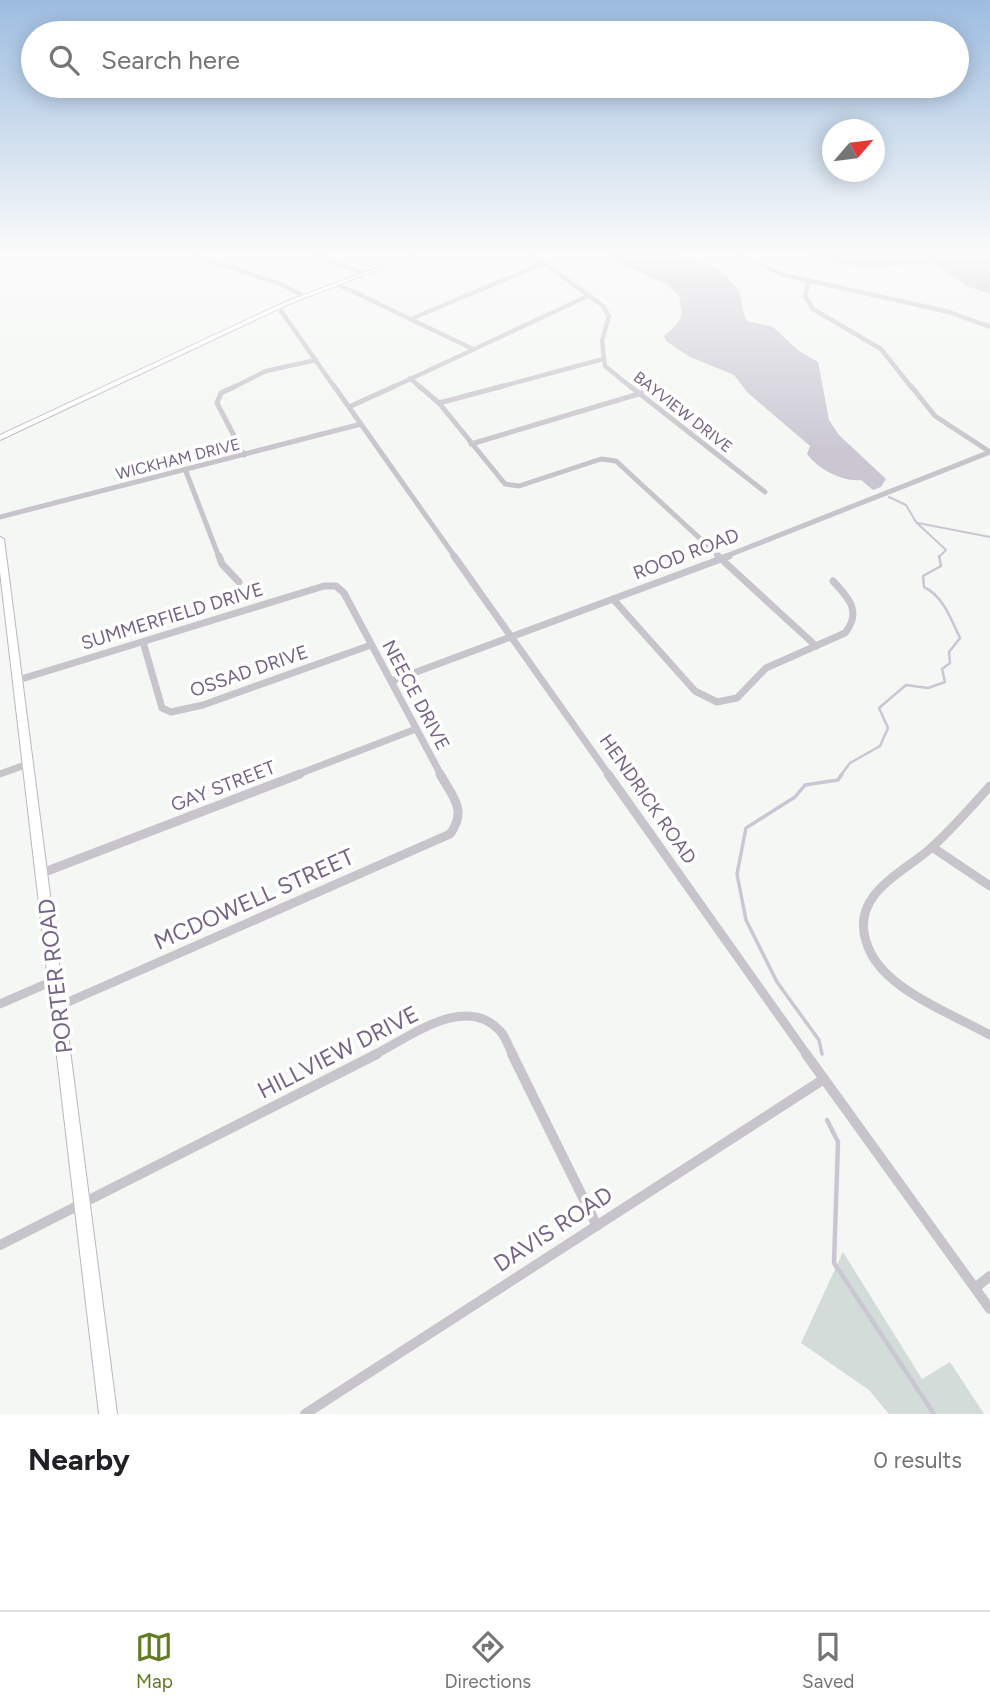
<!DOCTYPE html>
<html lang="en">
<head>
<meta charset="utf-8">
<style>
	:root { --surface:#fff; --page:#f2f2f2; --text:#202124; --muted:#757577; --line:#e0e0e0; --accent:#637b23 }
	body { margin:0; font-family:Figtree,sans-serif; background:var(--page); color:var(--text) }
	.compass { position:absolute; left:822px; top:119px; width:63px; height:63px; border-radius:50%; background:var(--surface); box-shadow:0 4px 18px #0003; rotate:62deg }
	.list { margin:0; padding:0; list-style:none }
	h2 { display:flex; justify-content:space-between; align-items:center; height:91px; margin:0; padding:0 28px; font-size:30px }
	h2 small { font-size:23px; font-weight:400; color:var(--muted) }
	.icon { flex:none; width:38px; height:38px; fill:none; stroke:currentColor; stroke-width:2; stroke-linecap:round; stroke-linejoin:round }
	.map { position:relative; flex:none; width:990px; height:1414px; overflow:hidden }
	.search { position:absolute; background:var(--surface); box-shadow:0 4px 18px #0003; left:21px; right:21px; top:21px; height:77px; display:flex; align-items:center; gap:18px; box-sizing:border-box; padding:0 24px; border-radius:38px; color:var(--muted); font-size:26px }
	.sheet { height:196px; background:var(--surface) }
	nav { display:flex; justify-content:space-around; align-items:center; box-sizing:border-box; height:98px; border-top:2px solid var(--line); background:var(--surface); font-size:19px; color:var(--muted) }
	nav a { display:grid; justify-items:center; gap:4px }
	nav .on { color:var(--accent) }
	.map>svg:first-child { display:block }
	.green { fill:#d3dcd9 }
	.water { fill:#cac7d3 }
	.lines { fill:none; stroke-linecap:round; stroke-linejoin:round }
	.stream-far3 { stroke:#cac7d3; stroke-width:2 }
	.stream-far2 { stroke:#cac7d3; stroke-width:2.5 }
	.stream-far1 { stroke:#cac7d3; stroke-width:3.5 }
	.stream { stroke:#cac7d3; stroke-width:4.5 }
	.secondary-casing { stroke:#bbb6c0; stroke-width:2 }
	.street-far4 { stroke:#c8c4cb; stroke-width:4.5 }
	.street-far3 { stroke:#c8c4cb; stroke-width:5 }
	.street-far2 { stroke:#c8c4cb; stroke-width:7 }
	.street-far1 { stroke:#c8c4cb; stroke-width:9 }
	.street { stroke:#c8c4cb; stroke-width:10 }
	.secondary { fill:#fff; fill-rule:evenodd }
	.labels { text-anchor:middle; dominant-baseline:central; stroke-width:7; stroke-linejoin:round; paint-order:stroke }
	.far-street-label { font-size:16px; fill:#756586; stroke:#fff }
	.street-label { font-size:19px; fill:#756586; stroke:#fff }
	.near-street-label { font-size:23px; fill:#756586; stroke:#fff }
</style>
</head>
<body>
<div class="map">
<svg width="990" height="1414" viewBox="0 0 990 1414">
	<rect width="100%" height="100%" fill="#f4f7f4"/>
	<polygon class="green" points="843,1252 922,1379 950,1362 984,1414 889,1414 869,1390 801,1343"/>
	<g class="water">
		<path d="M603,255C647,254 705,245 735,286C745,300 740,310 747,321L773,327L799,351L818,362L829,420L839,435L886,479L881,487L873,490L861,480C842,482 818,469 807,454L810,446L748,393L734,375L690,357L666,341L664,336C675,327 687,318 679,303L681,298L668,285Z"/>
		<polygon points="803,255 990,255 990,294 966,286 935,263 876,267 851,266"/>
	</g>
	<g class="lines">
		<g class="stream-far3">
			<polyline points="889,497 906,505 916,522 946,550 939,557"/>
			<polyline points="918,523 990,537"/>
		</g>
		<path class="stream-far2" d="M841,775L850,763L880,746L888,728L879,708L906,685L928,688L945,682L942,669L950,663L949,652L960,638C951,619 943,596 924,587L923,576L941,566L939,556"/>
		<polyline class="stream-far1" points="822,1054 819,1040 777,982 746,920 737,874 746,828 795,797 805,785 838,780 842,774"/>
		<polyline class="stream" points="827,1120 838,1142 834,1263 934,1414"/>
		<g class="secondary-casing">
			<g id="secondary">
				<polygon points="411,255 416,255 289,304 0,440 0,435 285,302"/>
				<polygon points="0,537 4,539 117,1414 99,1414 0,572"/>
			</g>
		</g>
		<g class="street-far4">
			<polyline points="194,255 283,285 304,296"/>
			<polyline points="316,255 364,273"/>
			<polyline points="533,255 603,306 609,316 602,341 605,366 632,388"/>
			<polyline points="739,255 784,275 949,312 990,327"/>
			<polyline points="809,281 805,296 813,309 881,349 912,388"/>
			<polyline points="337,284 473,349"/>
			<polyline points="279,308 335,388"/>
			<polyline points="411,319 544,263"/>
			<polyline points="410,378 421,388"/>
			<polyline points="232,388 266,371 316,360"/>
			<polyline points="391,388 590,295"/>
			<polyline points="496,388 603,359"/>
		</g>
		<g class="street-far3">
			<polyline points="236,386 221,393 217,403 244,455"/>
			<polyline points="334,386 455,557"/>
			<polyline points="419,386 439,403 505,484 519,486 601,459 616,461 720,557"/>
			<polyline points="630,386 765,492"/>
			<polyline points="911,386 935,416 990,452"/>
			<polyline points="439,403 503,386"/>
			<polyline points="349,407 395,386"/>
			<polyline points="471,444 642,393"/>
			<polyline points="185,469 219,557"/>
			<polyline points="0,517 361,424"/>
			<polyline points="724,557 990,452"/>
		</g>
		<g class="street-far2">
			<polyline points="219,556 222,564 239,582"/>
			<polyline points="454,556 609,775"/>
			<polyline points="718,556 816,646"/>
			<path d="M613,599L695,691L717,702L737,698L766,668L845,633C862,612 849,598 833,581"/>
			<polyline points="143,642 162,708 171,712 203,705 371,645"/>
			<polyline points="18,680 324,586 336,586 344,593 441,775"/>
			<polyline points="392,681 729,556"/>
			<polyline points="0,774 28,764"/>
			<polyline points="296,775 416,729"/>
		</g>
		<g class="street-far1">
			<polyline points="608,774 807,1055"/>
			<path d="M990,786C971,807 952,829 931,848C903,873 851,894 866,941C871,959 886,975 901,986C928,1006 961,1019 990,1035"/>
			<polyline points="932,847 990,886"/>
			<polyline points="42,873 300,774"/>
			<polyline points="0,1004 55,980"/>
			<path d="M59,1006L450,834C468,810 452,796 440,774"/>
			<path d="M374,1055C410,1037 465,993 500,1031C506,1037 509,1048 513,1055"/>
		</g>
		<g class="street">
			<polyline points="512,1054 597,1226"/>
			<polyline points="806,1054 990,1309"/>
			<polyline points="0,1245 377,1054"/>
			<polyline points="975,1288 990,1276"/>
			<polyline points="305,1414 824,1079"/>
		</g>
		<use href="#secondary" class="secondary"/>
	</g>
	<linearGradient id="sky" x2="0" y2="1"><stop stop-color="#9cbce0"/><stop offset="0.56" stop-color="#fafbfa"/><stop offset="1" stop-color="#fafbfa" stop-opacity="0"/></linearGradient>
	<rect width="990" height="452" fill="url(#sky)"/>
	<g class="labels">
		<g class="far-street-label">
			<text transform="translate(683 412) rotate(38)">BAYVIEW DRIVE</text>
			<text transform="translate(178 459) rotate(-14)">WICKHAM DRIVE</text>
		</g>
		<g class="street-label">
			<text transform="translate(686 554) rotate(-21)">ROOD ROAD</text>
			<text transform="translate(172 616) rotate(-17)">SUMMERFIELD DRIVE</text>
			<text transform="translate(249 671) rotate(-19)">OSSAD DRIVE</text>
			<text transform="translate(416 695) rotate(62)">NEECE DRIVE</text>
			<text transform="translate(223 786) rotate(-21)">GAY STREET</text>
			<text transform="translate(648 799) rotate(55)">HENDRICK ROAD</text>
		</g>
		<g class="near-street-label">
			<text transform="translate(254 899) rotate(-24)">MCDOWELL STREET</text>
			<text transform="translate(55 976) rotate(-97)">PORTER ROAD</text>
			<text transform="translate(338 1052) rotate(-27)">HILLVIEW DRIVE</text>
			<text transform="translate(553 1229) rotate(-33)">DAVIS ROAD</text>
		</g>
	</g>
</svg>
<svg class="compass" viewBox="-18 -18 36 36"><path d="M0-13l5 13h-10z" fill="#e53935"/><path d="M0 13l5-13h-10z" fill="#757577"/></svg>
<div class="search"><svg class="icon" aria-label="search" viewBox="0 0 24 24"><circle cx="10" cy="10" r="6"/><path d="M15 15l6 6"/></svg>Search here</div>
</div>
<section class="sheet">
<h2>Nearby<small>0 results</small></h2>
<ul class="list">
</ul>
</section>
<nav>
<a class="on"><svg class="icon" aria-label="map" viewBox="0 0 24 24"><path d="M3 6l6-2 6 2 6-2v14l-6 2-6-2-6 2zM9 4v14M15 6v14"/></svg>Map</a>
<a><svg class="icon" aria-label="directions" viewBox="0 0 24 24"><path d="M12 3l9 9-9 9-9-9zM9 14v-3h6M13 9l2 2-2 2"/></svg>Directions</a>
<a><svg class="icon" aria-label="saved" viewBox="0 0 24 24"><path d="M7 4h10v16l-5-4-5 4z"/></svg>Saved</a>
</nav>
</body>
</html>
